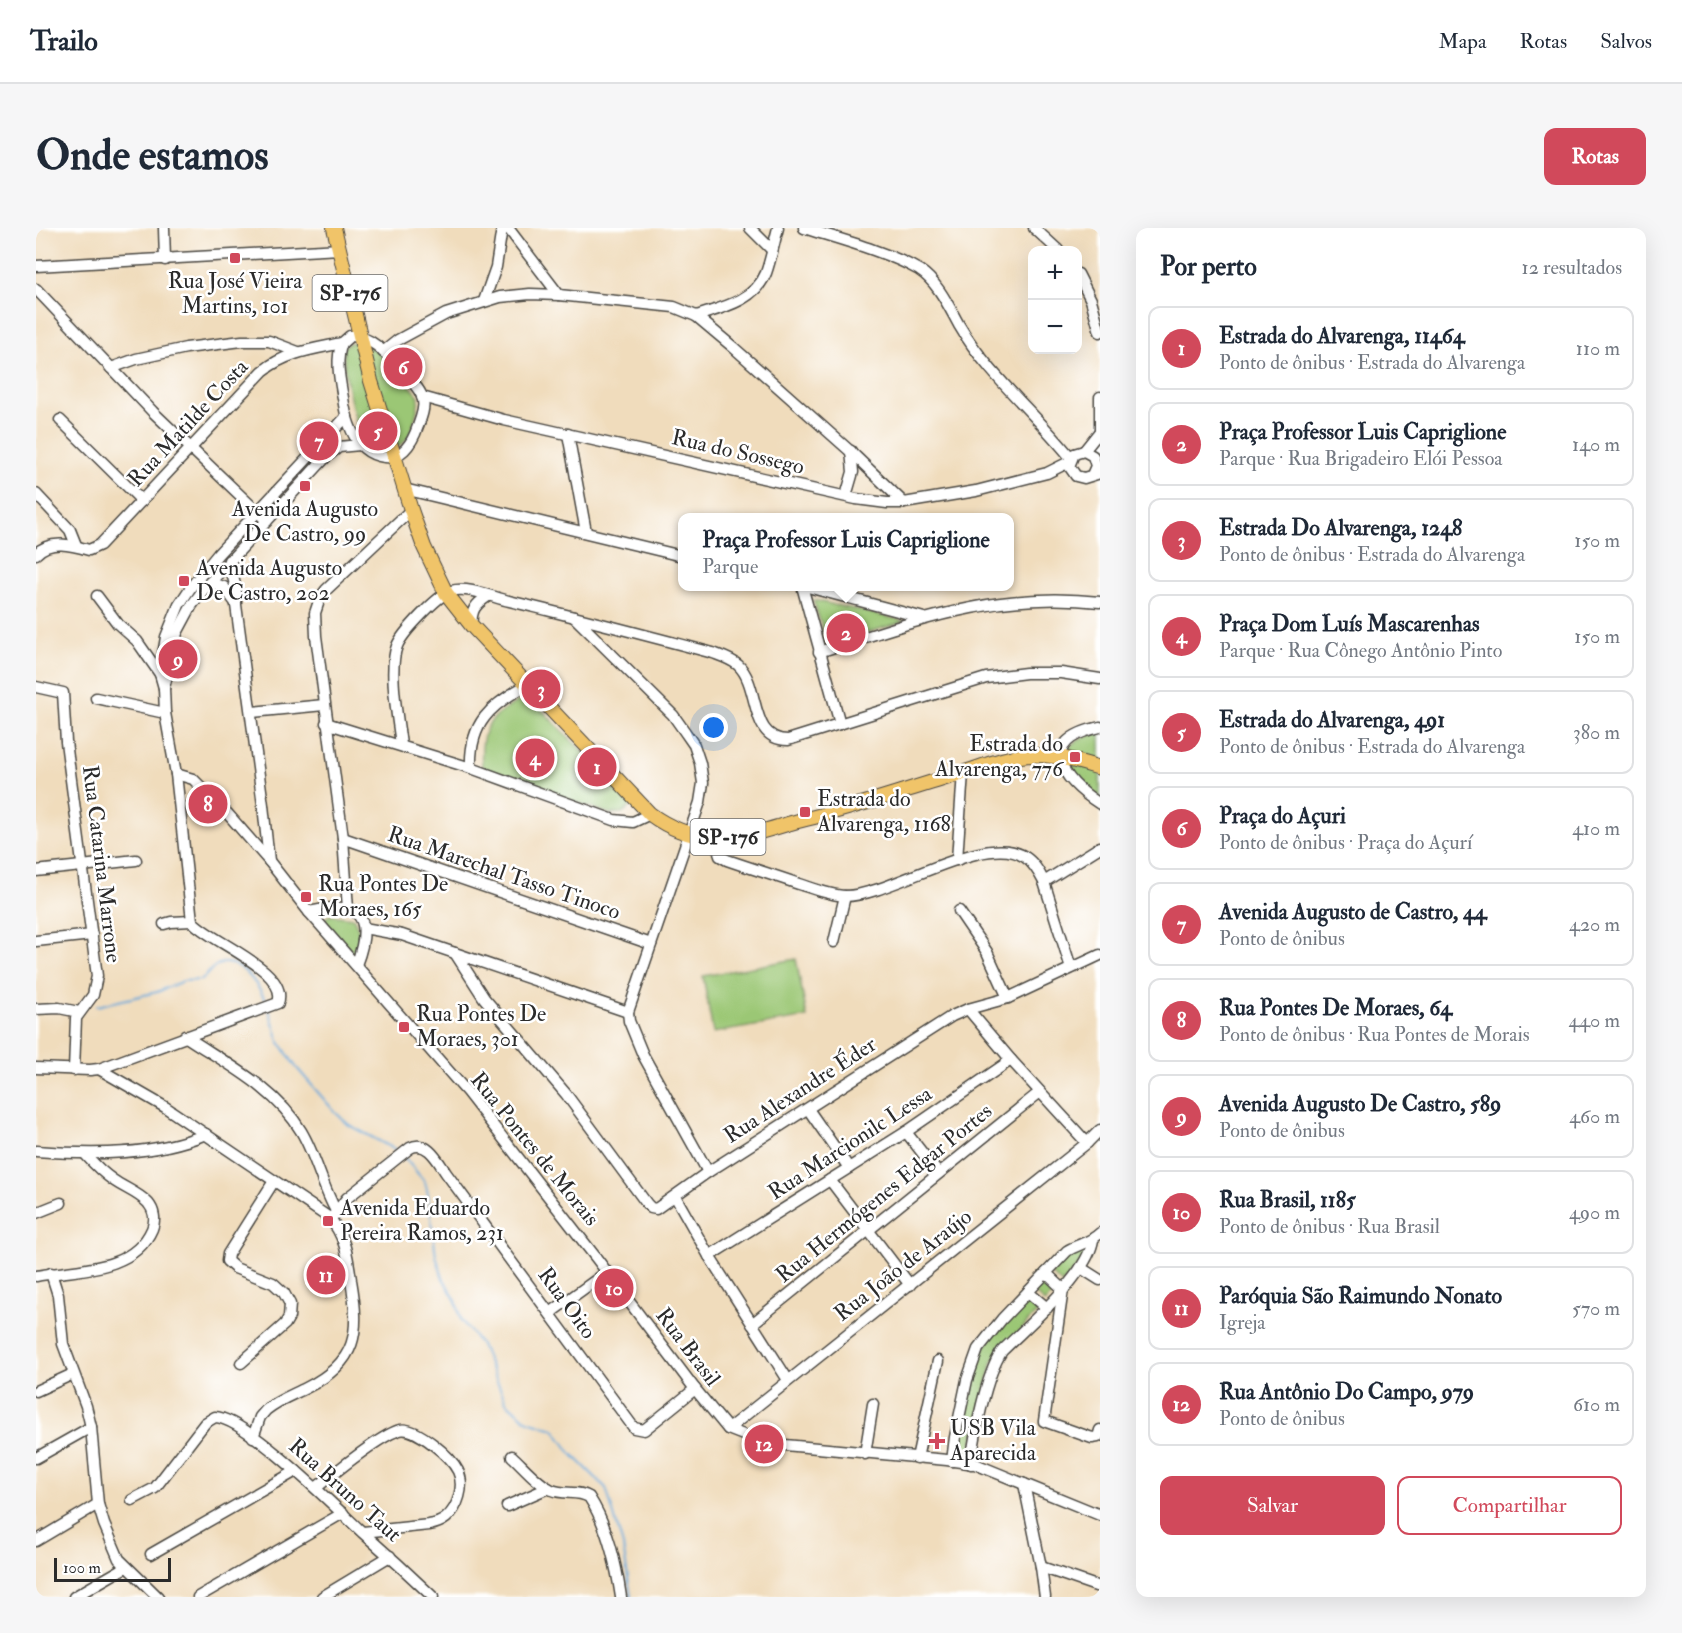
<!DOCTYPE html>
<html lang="pt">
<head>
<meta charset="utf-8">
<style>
	:root { --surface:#fff; --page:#f6f6f7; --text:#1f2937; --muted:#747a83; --line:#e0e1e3; --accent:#d1495b }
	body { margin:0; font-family:"IM FELL Double Pica",serif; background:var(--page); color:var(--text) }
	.controls { position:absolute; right:18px; top:18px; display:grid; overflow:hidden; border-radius:12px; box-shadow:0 6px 24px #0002 }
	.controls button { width:54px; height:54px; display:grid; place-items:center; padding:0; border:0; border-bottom:2px solid var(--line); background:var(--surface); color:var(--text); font:30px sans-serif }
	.scale { position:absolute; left:18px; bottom:15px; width:117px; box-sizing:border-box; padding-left:6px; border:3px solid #2b2b2b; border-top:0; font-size:16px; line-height:21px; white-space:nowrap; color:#2b2b2b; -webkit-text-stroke:4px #fff; paint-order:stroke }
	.you { position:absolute; left:678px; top:500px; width:21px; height:21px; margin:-15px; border:4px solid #fff; border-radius:50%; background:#1a73e8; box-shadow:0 0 0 9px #1a73e833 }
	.badge { display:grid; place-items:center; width:39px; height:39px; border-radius:50%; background:var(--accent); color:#fff; font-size:20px; font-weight:700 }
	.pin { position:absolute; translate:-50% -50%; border:3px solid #fff; box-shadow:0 2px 6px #0006 }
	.popup { position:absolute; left:642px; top:285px; width:336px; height:78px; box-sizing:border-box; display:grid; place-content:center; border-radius:12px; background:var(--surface); filter:drop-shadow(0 2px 4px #0005); font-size:20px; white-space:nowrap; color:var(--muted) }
	.popup b { font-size:22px; color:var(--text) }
	.popup::after { content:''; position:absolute; left:50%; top:100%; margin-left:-12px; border:12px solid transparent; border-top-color:var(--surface) }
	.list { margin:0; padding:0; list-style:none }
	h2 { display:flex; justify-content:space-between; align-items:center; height:78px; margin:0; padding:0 24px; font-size:26px }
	h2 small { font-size:20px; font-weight:400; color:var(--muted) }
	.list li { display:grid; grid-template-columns:39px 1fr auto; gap:18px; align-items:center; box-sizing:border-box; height:84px; margin:0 12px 12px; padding:0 12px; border:2px solid var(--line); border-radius:12px }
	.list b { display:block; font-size:22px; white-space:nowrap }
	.list p { margin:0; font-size:20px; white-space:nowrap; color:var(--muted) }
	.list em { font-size:20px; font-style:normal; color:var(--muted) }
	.actions { display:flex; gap:12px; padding:18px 24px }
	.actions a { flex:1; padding:14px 0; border:2px solid var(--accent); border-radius:12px; text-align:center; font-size:21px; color:var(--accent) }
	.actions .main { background:var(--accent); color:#fff }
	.map { position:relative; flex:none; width:1064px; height:1369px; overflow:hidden; border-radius:12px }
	header { display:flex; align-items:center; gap:36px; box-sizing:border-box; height:84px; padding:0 30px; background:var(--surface); border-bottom:2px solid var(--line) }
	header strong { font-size:28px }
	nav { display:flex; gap:33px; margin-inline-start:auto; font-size:21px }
	.intro { display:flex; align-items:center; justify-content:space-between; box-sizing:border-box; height:144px; padding:0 36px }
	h1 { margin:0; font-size:42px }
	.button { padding:15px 27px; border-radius:12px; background:var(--accent); color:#fff; font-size:21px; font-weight:700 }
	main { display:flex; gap:36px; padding:0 36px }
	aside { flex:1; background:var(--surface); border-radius:12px; box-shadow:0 6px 24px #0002 }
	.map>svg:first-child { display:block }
	.green { fill:#9bc774; stroke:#637950; stroke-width:1.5 }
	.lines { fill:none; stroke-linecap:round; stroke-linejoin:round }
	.stream { stroke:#65a7d9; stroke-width:2 }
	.minor-casing { stroke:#494641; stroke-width:13 }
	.major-casing { stroke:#494641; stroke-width:16 }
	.minor { stroke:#fff; stroke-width:10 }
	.major { stroke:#f0c469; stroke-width:14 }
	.poi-dot { fill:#d1495b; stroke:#fff; stroke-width:2 }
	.labels { text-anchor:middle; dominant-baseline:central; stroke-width:5; stroke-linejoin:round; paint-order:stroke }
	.shield { fill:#fff; stroke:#6b6b6b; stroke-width:1.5 }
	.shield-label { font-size:21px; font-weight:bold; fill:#2b2b2b }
	.poi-label { font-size:22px; fill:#2b2b2b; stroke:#fff; text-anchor:start }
	.street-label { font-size:22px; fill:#2b2b2b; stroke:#fff }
</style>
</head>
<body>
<header>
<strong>Trailo</strong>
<nav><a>Mapa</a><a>Rotas</a><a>Salvos</a></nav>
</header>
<div class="intro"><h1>Onde estamos</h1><a class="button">Rotas</a></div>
<main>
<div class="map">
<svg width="1064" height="1369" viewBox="0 0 1064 1369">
	<rect width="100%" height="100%" fill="#fff"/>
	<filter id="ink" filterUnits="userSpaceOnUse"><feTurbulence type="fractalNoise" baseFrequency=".0167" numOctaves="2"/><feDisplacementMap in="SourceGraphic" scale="12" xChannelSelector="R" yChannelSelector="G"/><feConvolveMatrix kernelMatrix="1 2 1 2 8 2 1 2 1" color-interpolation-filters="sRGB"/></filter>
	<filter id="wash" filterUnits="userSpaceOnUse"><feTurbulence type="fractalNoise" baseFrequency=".008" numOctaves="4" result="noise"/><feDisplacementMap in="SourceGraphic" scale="24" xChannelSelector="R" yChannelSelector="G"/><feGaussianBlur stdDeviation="1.35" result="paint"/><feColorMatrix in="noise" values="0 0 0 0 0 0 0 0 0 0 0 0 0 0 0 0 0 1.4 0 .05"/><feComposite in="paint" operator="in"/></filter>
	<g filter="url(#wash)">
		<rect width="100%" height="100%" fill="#f0dcbc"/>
		<g class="green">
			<path d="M321,114L343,123L383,168C382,182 377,205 367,215C361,220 350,222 344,225C340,222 335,220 332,217C318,202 306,139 308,119L313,115Z"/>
			<polygon points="777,372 869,393 792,417"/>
			<path d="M491,467L598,576L586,585L574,586L446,541C443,493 454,492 491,467Z"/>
			<path d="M1064,504V570C1028,546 1006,520 1064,504Z"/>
			<polygon points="294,687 317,690 325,706 318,727 287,692"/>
			<polygon points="760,731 771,789 677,805 667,748"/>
			<polygon points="1052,1017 1052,1026 1026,1056 1014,1045 1034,1025"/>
			<polygon points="1006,1052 1018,1063 1009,1075 996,1063"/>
			<polygon points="989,1070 1003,1082 957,1132 932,1233 919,1230 941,1134 954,1110"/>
		</g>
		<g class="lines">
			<g class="stream">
				<path d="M61,778L121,764L147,753L166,752C172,745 179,735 189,735C209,734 225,762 231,777"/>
				<polyline points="233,782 243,813 260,839 299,884 313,897 362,923"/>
				<polyline points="368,929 389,954 392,966 400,1028 407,1050 420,1073 425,1092 445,1117 470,1174 492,1193 518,1201 535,1225 570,1260 587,1318 595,1369"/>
			</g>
		</g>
	</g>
	<g filter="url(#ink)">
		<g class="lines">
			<g class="minor-casing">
				<g id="minor">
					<polyline points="128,0 129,32"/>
					<polyline points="472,0 523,67"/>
					<polyline points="714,0 736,22"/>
					<path d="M768,0C803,11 852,24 883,42C902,54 913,79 923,97C952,147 999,185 1035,230"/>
					<polyline points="998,0 1022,22"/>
					<polyline points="0,38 304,21"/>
					<polyline points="1042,46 1055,72 1064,104"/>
					<polyline points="0,61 117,184 231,293"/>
					<polyline points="448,73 460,39 466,0"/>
					<path d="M660,88C685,80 719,73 730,45C735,31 738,15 742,0"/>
					<path d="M314,108C336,107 352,128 365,143C373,150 385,161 387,172C389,180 385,190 382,198C376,216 364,234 343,228C336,226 329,222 324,216C314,204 309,185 307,170C304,153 299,132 306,115Z"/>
					<polyline points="347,124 362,112 410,86 464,69 494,66 523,67 638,79 660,88 697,119 814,223 868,275"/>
					<polyline points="75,140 100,131 150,120 206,113 233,113 262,124"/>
					<polyline points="386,169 468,192 820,271 851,275 868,275 940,263 1011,245 1033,234"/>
					<polyline points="1064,169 1064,203"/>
					<polyline points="24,192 106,273"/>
					<polyline points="532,206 550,304"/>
					<polyline points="1048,223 1064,203"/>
					<polyline points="1056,247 1060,238 1057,228 1048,223 1038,226 1033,238 1040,248 1048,250 1064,245"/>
					<polyline points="368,261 646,328"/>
					<polyline points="0,266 34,302 40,317"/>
					<polyline points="810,268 817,244 815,223"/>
					<path d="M0,326C14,311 36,317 53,322L64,317L227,143C250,124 278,121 306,115"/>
					<polyline points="193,332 200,361 200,377 227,577 233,633"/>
					<polyline points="174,354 188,359 199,374"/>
					<polyline points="766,358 804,496"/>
					<polyline points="768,358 888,390"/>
					<polyline points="61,368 82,396 101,413 124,446"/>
					<polyline points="538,389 637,487 649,504 658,517 664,535 667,555 664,574 592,784 593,793 607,827 672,944"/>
					<path d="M436,398C434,382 440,376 452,368"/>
					<path d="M783,424C881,393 960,362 1064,374"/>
					<polyline points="0,459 27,465 30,514 61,748 57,767 40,790 38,842"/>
					<polyline points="128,460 141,405 156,377 168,361 289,230 303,219 324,217"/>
					<polyline points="60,470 129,485"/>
					<polyline points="216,484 288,477"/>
					<polyline points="290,495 435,540 578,592 597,594 614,586"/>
					<path d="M1064,499C1000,513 1024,551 1064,576"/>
					<path d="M365,517C362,491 352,442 361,418C366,405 402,367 415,363C432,358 456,369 473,373C541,389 609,407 677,425C685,428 695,431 702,437C725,458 712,512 752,512L950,450L990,445H1025L1064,451"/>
					<path d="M435,540C433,496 454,477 491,457"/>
					<polyline points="140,546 157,551 191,585 233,633 273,684 431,864 561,1031 659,1161 692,1201 715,1210 749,1217 911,1232 939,1236 1064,1287"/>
					<polyline points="307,610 615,716"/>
					<path d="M680,610L684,628L691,632C714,640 737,647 760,655C776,660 793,667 809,668C855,668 949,602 989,629C998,635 1003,644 1008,654L1035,740"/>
					<polyline points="921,632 927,544"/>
					<polyline points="0,643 100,632"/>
					<polyline points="1008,654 1064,619"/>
					<polyline points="312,681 307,610 280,408 279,385 284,370 290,362 375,282"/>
					<polyline points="923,683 951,724 972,770"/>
					<path d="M273,684C283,682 295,679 306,680C338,682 327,719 320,737"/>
					<polyline points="128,696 135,694 156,693"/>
					<polyline points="328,700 366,707 592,784"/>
					<polyline points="0,713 56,707"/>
					<polyline points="798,714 809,668"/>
					<polyline points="419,725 448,770 530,866 611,976 615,980 620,981 672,944 916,788 932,781 972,770 1064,727"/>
					<polyline points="0,781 23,780 43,784"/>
					<polyline points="932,781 975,832 1051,915"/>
					<path d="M149,808C189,835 240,860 265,903C280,928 286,958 300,983"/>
					<path d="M0,840L54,842L63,841L242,775C254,742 174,714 156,693L140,546L129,485L128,460L124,446L130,409L143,377L155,359L182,326L311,188"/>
					<path d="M63,841L129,879L292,989C309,1005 312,1030 315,1052C324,1105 322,1134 270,1160C256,1167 242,1172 230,1182L224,1189L217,1209"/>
					<polyline points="772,881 813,940"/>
					<polyline points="870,904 902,945"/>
					<path d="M0,923C56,927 117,928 170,906"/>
					<polyline points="794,952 874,1057"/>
					<polyline points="639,968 673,1028 752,1152"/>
					<polyline points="0,985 25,975"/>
					<path d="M295,991L311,970L374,920C391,911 402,933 410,945L598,1200L608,1202L659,1161"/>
					<polyline points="673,1028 870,904 975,832"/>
					<polyline points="1045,1040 1064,1052"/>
					<polyline points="15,1045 22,1067 27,1116 50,1178 55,1199 62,1276 68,1296 83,1331 122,1369"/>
					<polyline points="1010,1045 1027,1061 1008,1193 1056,1210 1062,1209 1064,1202"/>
					<path d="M0,1048C38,1041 97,1045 116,1001C120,992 118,982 112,975C103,965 88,960 77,952C67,945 58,936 50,927"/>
					<polyline points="992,1064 1011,1080"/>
					<polyline points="514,1085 571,1044"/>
					<polyline points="716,1096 1004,864"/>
					<polyline points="205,1135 249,1096 253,1089 254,1076 248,1065 237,1055 199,1040 191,1033 192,1026 238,953"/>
					<polyline points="0,1163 37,1146"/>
					<polyline points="692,1201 1051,915 1064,902"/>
					<polyline points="829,1226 837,1176"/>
					<path d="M476,1228C487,1238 503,1257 516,1262C528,1267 542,1262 553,1269C572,1298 580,1336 585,1369"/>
					<polyline points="0,1230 55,1199"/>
					<polyline points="881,1230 902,1133"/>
					<path d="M916,1233L919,1209L931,1152L942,1121L966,1091L1031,1023C1042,1016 1054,1015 1064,1005"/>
					<path d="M935,1236C939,1205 949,1149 966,1123C992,1097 1051,1048 1057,1012"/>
					<polyline points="988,1256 1005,1339 1009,1369"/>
					<path d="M280,1260C297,1246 344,1207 364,1202C380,1198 415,1229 422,1243C429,1258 422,1280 410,1290C405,1294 399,1296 393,1297L327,1304"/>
					<path d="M96,1272L119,1260L169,1195L179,1189C210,1190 300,1280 326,1304C350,1325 374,1347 397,1369"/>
					<polyline points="471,1278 512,1260"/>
					<polyline points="0,1313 62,1276"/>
					<polyline points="115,1326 260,1243"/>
					<polyline points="1005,1339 1063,1359"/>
					<polyline points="38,1369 90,1339"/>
					<polyline points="162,1369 307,1285"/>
					<polyline points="286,1369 354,1328"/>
				</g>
			</g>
			<g class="major-casing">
				<path id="major" d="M298,0L335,153L375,282L388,319L410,365L436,398L614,586C633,600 653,608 677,610C709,612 740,598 770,591C822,579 872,561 923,546C943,540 963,531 984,528C1012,524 1037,532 1064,540"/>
			</g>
			<use href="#minor" class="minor"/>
			<use href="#major" class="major"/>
		</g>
	</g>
	<g class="poi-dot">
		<rect x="193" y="24" width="12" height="12" rx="3"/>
		<rect x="263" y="252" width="12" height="12" rx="3"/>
		<rect x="142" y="347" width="12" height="12" rx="3"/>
		<rect x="1033" y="523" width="12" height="12" rx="3"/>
		<rect x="763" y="578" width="12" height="12" rx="3"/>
		<rect x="264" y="663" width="12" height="12" rx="3"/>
		<rect x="362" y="793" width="12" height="12" rx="3"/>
		<rect x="286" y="987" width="12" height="12" rx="3"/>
		<path d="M898 1204h6v6h6v6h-6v6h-6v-6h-6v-6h6z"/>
	</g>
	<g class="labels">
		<g class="shield">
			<rect x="276.5" y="47" width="75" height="36" rx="4.5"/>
			<rect x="654.5" y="591" width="75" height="36" rx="4.5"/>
		</g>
		<g class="shield-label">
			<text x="314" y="65">SP-176</text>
			<text x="692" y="609">SP-176</text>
		</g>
		<g class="poi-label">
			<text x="199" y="53" text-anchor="middle">Rua José Vieira<tspan x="199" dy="25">Martins, 101</tspan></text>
			<text x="269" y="281" text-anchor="middle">Avenida Augusto<tspan x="269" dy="25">De Castro, 99</tspan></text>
			<text x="160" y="340">Avenida Augusto<tspan x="160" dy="25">De Castro, 202</tspan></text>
			<text x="1027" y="516" text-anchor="end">Estrada do<tspan x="1027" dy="25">Alvarenga, 776</tspan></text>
			<text x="781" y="571">Estrada do<tspan x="781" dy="25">Alvarenga, 1168</tspan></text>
			<text x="282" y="656">Rua Pontes De<tspan x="282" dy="25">Moraes, 165</tspan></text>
			<text x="380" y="786">Rua Pontes De<tspan x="380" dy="25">Moraes, 301</tspan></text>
			<text x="304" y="980">Avenida Eduardo<tspan x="304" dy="25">Pereira Ramos, 231</tspan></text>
			<text x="914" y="1200">USB Vila<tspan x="914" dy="25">Aparecida</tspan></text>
		</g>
		<g class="street-label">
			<text transform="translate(152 195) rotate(-47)">Rua Matilde Costa</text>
			<text transform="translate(702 224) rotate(13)">Rua do Sossego</text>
			<text transform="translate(66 636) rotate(83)">Rua Catarina Marrone</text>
			<text transform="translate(468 645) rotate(19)">Rua Marechal Tasso Tinoco</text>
			<text transform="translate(764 862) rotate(-33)">Rua Alexandre Éder</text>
			<text transform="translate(814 915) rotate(-33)">Rua Marcionilc Lessa</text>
			<text transform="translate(499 921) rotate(51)">Rua Pontes de Morais</text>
			<text transform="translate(848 965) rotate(-39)">Rua Hermógenes Edgar Portes</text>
			<text transform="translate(867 1037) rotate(-38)">Rua João de Araújo</text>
			<text transform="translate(531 1075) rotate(54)">Rua Oito</text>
			<text transform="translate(652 1119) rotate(53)">Rua Brasil</text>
			<text transform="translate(309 1262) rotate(42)">Rua Bruno Taut</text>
		</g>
	</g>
</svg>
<div class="controls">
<button>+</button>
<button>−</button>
</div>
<div class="scale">100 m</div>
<div class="you"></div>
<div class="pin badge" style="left:561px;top:539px">1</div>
<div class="pin badge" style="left:810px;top:405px">2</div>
<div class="popup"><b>Praça Professor Luis Capriglione</b>Parque</div>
<div class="pin badge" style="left:505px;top:461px">3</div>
<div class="pin badge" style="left:499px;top:530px">4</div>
<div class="pin badge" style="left:342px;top:203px">5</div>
<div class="pin badge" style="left:367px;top:139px">6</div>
<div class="pin badge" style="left:283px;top:213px">7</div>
<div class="pin badge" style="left:172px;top:576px">8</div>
<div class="pin badge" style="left:142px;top:431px">9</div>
<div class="pin badge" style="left:578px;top:1060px">10</div>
<div class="pin badge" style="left:290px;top:1047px">11</div>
<div class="pin badge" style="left:728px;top:1216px">12</div>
</div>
<aside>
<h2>Por perto<small>12 resultados</small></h2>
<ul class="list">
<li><span class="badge">1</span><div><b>Estrada do Alvarenga, 11464</b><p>Ponto de ônibus · Estrada do Alvarenga</p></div><em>110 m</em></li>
<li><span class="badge">2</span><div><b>Praça Professor Luis Capriglione</b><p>Parque · Rua Brigadeiro Elói Pessoa</p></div><em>140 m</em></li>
<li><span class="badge">3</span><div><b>Estrada Do Alvarenga, 1248</b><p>Ponto de ônibus · Estrada do Alvarenga</p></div><em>150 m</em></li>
<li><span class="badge">4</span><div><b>Praça Dom Luís Mascarenhas</b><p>Parque · Rua Cônego Antônio Pinto</p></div><em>150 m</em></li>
<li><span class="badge">5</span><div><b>Estrada do Alvarenga, 491</b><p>Ponto de ônibus · Estrada do Alvarenga</p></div><em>380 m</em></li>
<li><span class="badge">6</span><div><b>Praça do Açuri</b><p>Ponto de ônibus · Praça do Açurí</p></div><em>410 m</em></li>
<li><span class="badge">7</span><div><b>Avenida Augusto de Castro, 44</b><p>Ponto de ônibus</p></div><em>420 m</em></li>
<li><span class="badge">8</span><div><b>Rua Pontes De Moraes, 64</b><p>Ponto de ônibus · Rua Pontes de Morais</p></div><em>440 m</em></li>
<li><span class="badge">9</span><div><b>Avenida Augusto De Castro, 589</b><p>Ponto de ônibus</p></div><em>460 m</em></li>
<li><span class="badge">10</span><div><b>Rua Brasil, 1185</b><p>Ponto de ônibus · Rua Brasil</p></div><em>490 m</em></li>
<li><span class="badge">11</span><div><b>Paróquia São Raimundo Nonato</b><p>Igreja</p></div><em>570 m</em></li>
<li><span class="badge">12</span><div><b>Rua Antônio Do Campo, 979</b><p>Ponto de ônibus</p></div><em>610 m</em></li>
</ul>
<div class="actions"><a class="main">Salvar</a><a>Compartilhar</a></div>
</aside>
</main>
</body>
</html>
